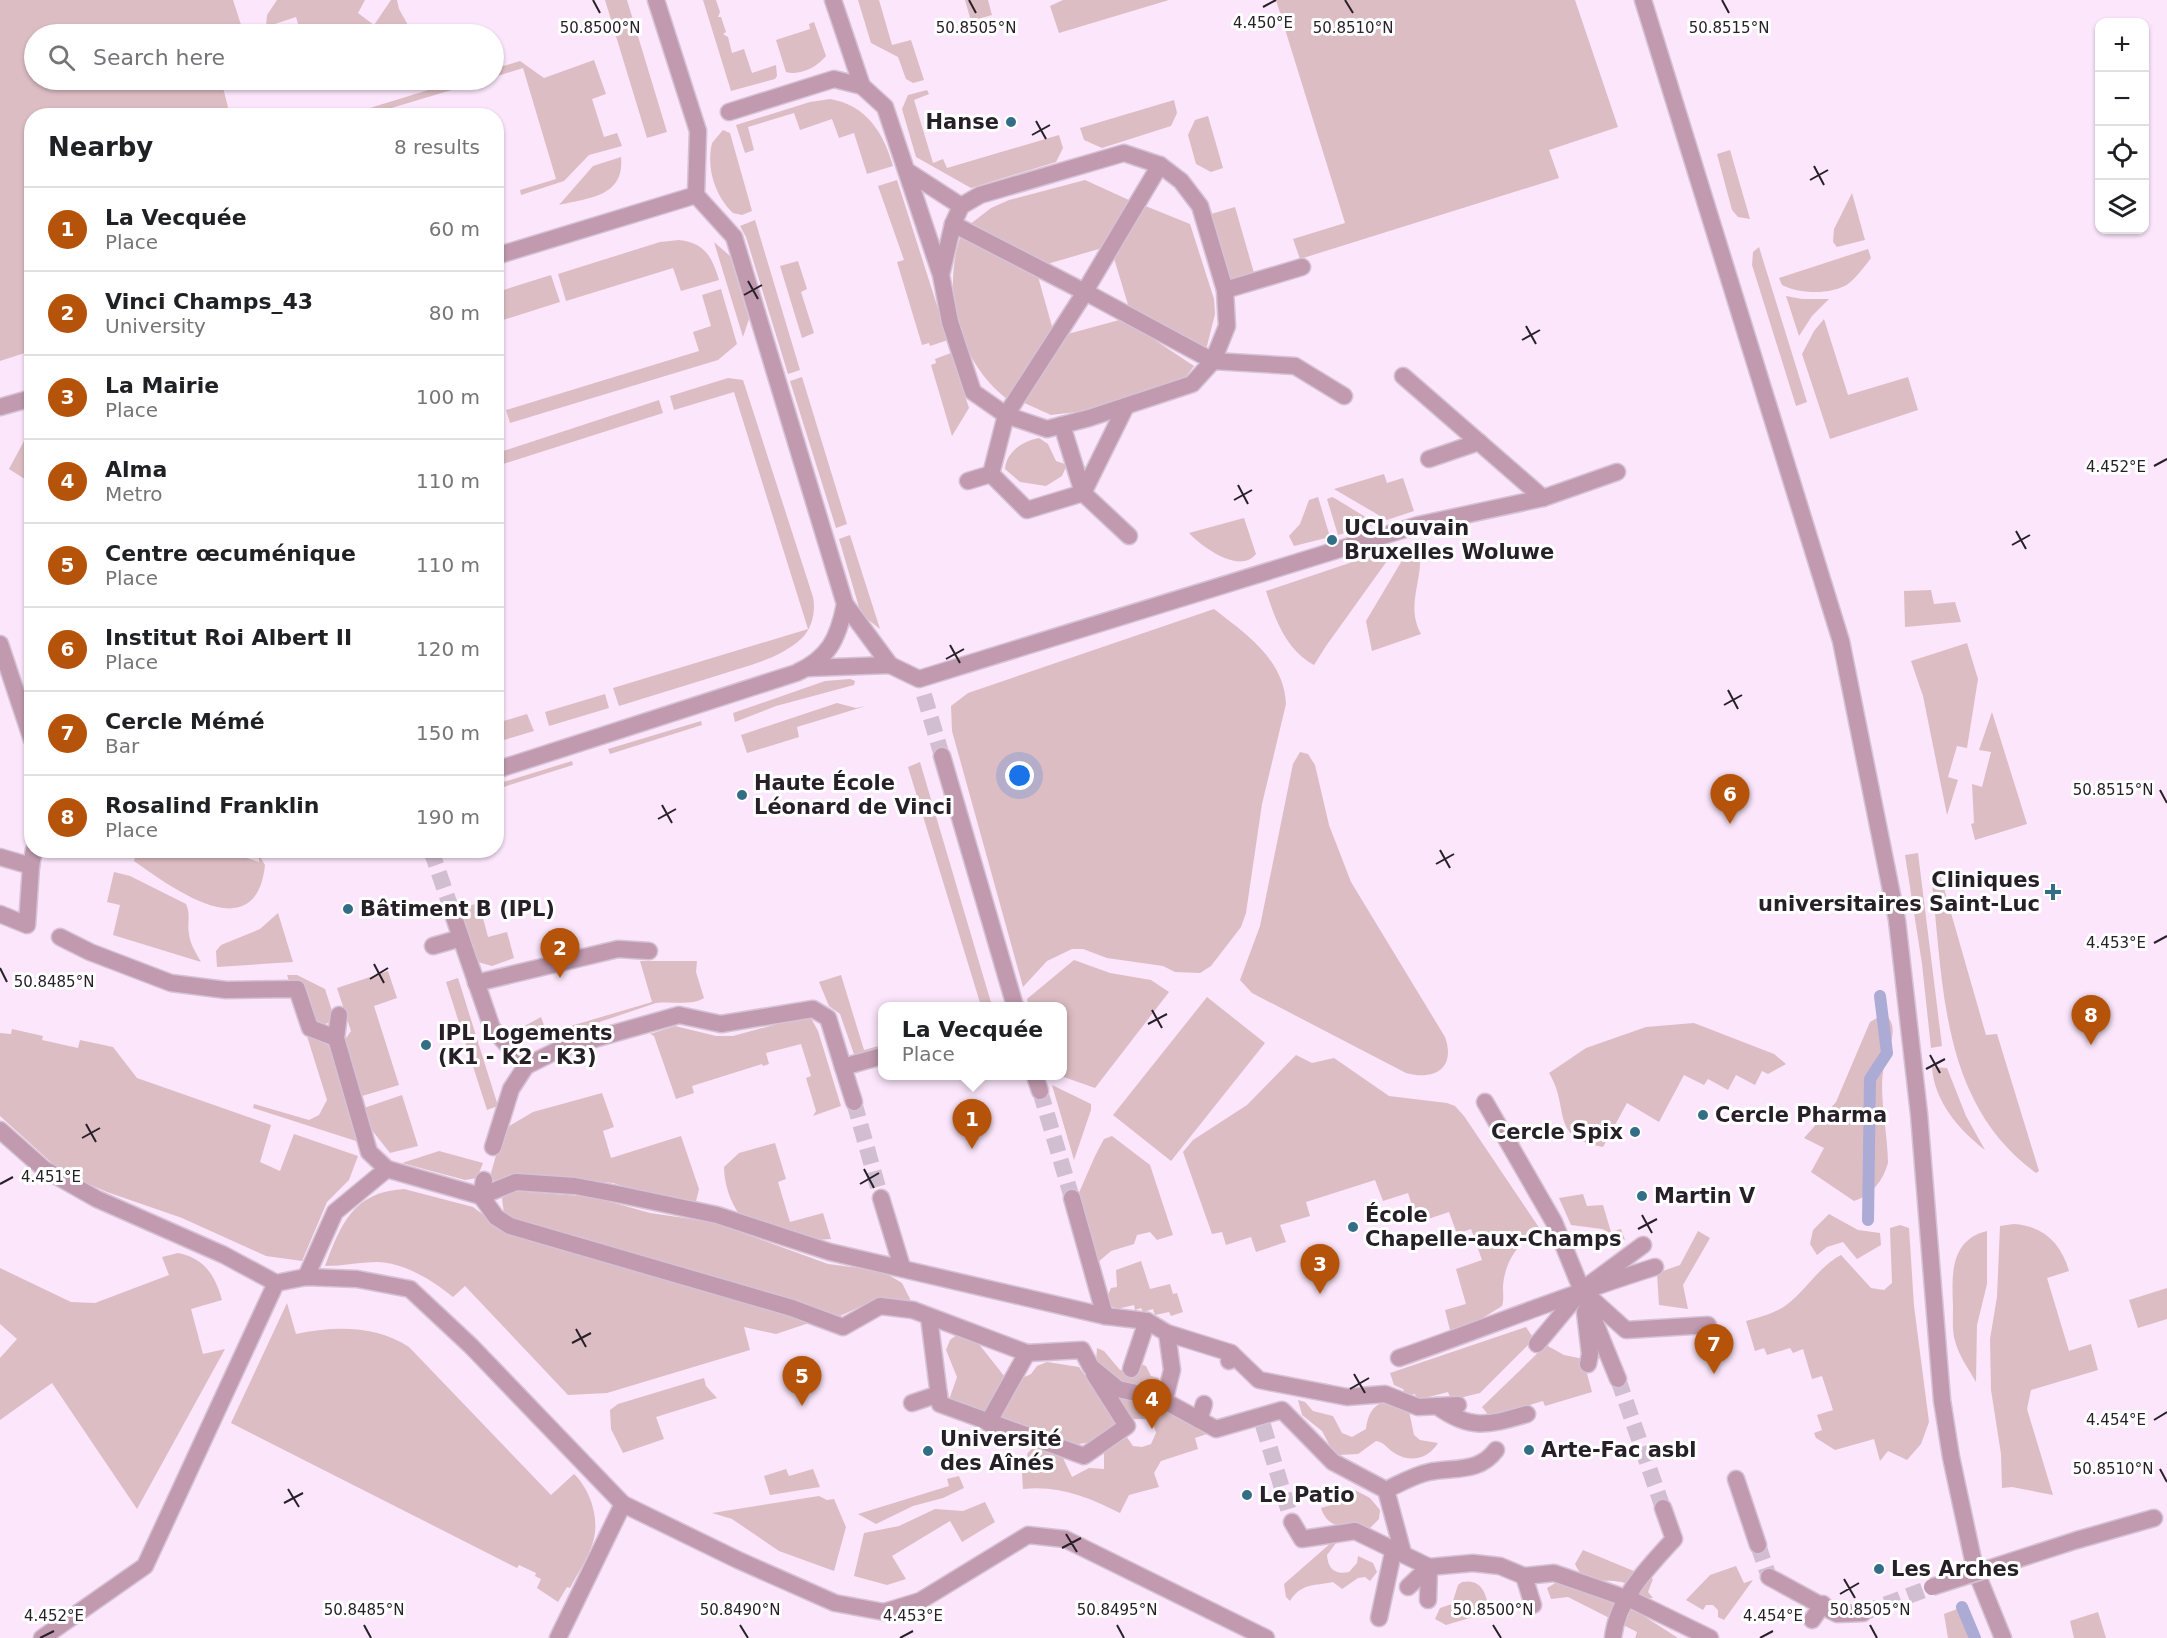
<!DOCTYPE html>
<html lang="en">
<head>
<meta charset="utf-8">
<style>
	:root { --surface:#fff; --page:#f2f2f2; --text:#202124; --muted:#757577; --line:#e0e0e0; --accent:#b45309 }
	body { margin:0; font-family:"DejaVu Sans",sans-serif; background:var(--page); color:var(--text) }
	.controls { position:absolute; right:18px; top:18px; display:grid; overflow:hidden; border-radius:12px; box-shadow:0 2px 4px #0004 }
	.controls button { width:54px; height:54px; display:grid; place-items:center; padding:0; border:0; border-bottom:2px solid var(--line); background:var(--surface); color:var(--text); font:30px sans-serif }
	.you { position:absolute; left:1020px; top:776px; width:21px; height:21px; margin:-15px; border:4px solid #fff; border-radius:50%; background:#1a73e8; box-shadow:0 0 0 9px #1a73e833 }
	.badge { display:grid; place-items:center; width:39px; height:39px; border-radius:50%; background:var(--accent); color:#fff; font-size:20px; font-weight:700 }
	.pin { position:absolute; translate:-50% -50px; filter:drop-shadow(0 2px 3px #0008) }
	.pin::after { content:''; position:absolute; top:32px; width:21px; height:18px; background:inherit; clip-path:polygon(0 0,100% 0,50% 100%) }
	.popup { position:absolute; left:878px; top:1002px; width:189px; height:78px; box-sizing:border-box; display:grid; place-content:center; border-radius:12px; background:var(--surface); filter:drop-shadow(0 2px 4px #0005); font-size:20px; white-space:nowrap; color:var(--muted) }
	.popup b { font-size:22px; color:var(--text) }
	.popup::after { content:''; position:absolute; left:50%; top:100%; margin-left:-12px; border:12px solid transparent; border-top-color:var(--surface) }
	.list { margin:0; padding:0; list-style:none }
	h2 { display:flex; justify-content:space-between; align-items:center; height:78px; margin:0; padding:0 24px; font-size:26px }
	h2 small { font-size:20px; font-weight:400; color:var(--muted) }
	.list li { display:grid; grid-template-columns:39px 1fr auto; gap:18px; align-items:center; box-sizing:border-box; height:84px; padding:0 24px; border-top:2px solid var(--line) }
	.list b { display:block; font-size:22px; white-space:nowrap }
	.list p { margin:0; font-size:20px; white-space:nowrap; color:var(--muted) }
	.list em { font-size:20px; font-style:normal; color:var(--muted) }
	.icon { flex:none; width:33px; height:33px; fill:none; stroke:currentColor; stroke-width:2; stroke-linecap:round; stroke-linejoin:round }
	.map { position:relative; flex:none; width:2167px; height:1638px; overflow:hidden }
	.search { position:absolute; background:var(--surface); box-shadow:0 2px 4px #0004; left:24px; top:24px; width:480px; height:66px; display:flex; align-items:center; gap:15px; box-sizing:border-box; padding:0 21px; border-radius:33px; color:var(--muted); font-size:22px }
	.panel { position:absolute; background:var(--surface); box-shadow:0 2px 4px #0004; left:24px; top:108px; width:480px; height:750px; border-radius:24px }
	.map>svg:first-child { display:block }
	.green { fill:#ddbdc4 }
	.lines { fill:none; stroke-linecap:round; stroke-linejoin:round }
	.stream { stroke:#acabd5; stroke-width:12 }
	.pedestrian-tunnel { stroke:#d1bed1; stroke-width:16; stroke-dasharray:16 8; stroke-linecap:butt }
	.pedestrian-casing { stroke:#d5c2d5; stroke-width:19 }
	.minor-casing { stroke:#d5c2d5; stroke-width:19 }
	.pedestrian { stroke:#c19aaf; stroke-width:16 }
	.minor { stroke:#c19aaf; stroke-width:16 }
	.pedestrian-bridge-casing { stroke:#d5c2d5; stroke-width:19; stroke-linecap:butt }
	.pedestrian-bridge { stroke:#c19aaf; stroke-width:16 }
	.ticks { fill:none; stroke:#282028; stroke-width:2 }
	.poi-dot { fill:#336e86; stroke:#fff; stroke-width:2 }
	.labels { text-anchor:middle; dominant-baseline:central; stroke-width:6; stroke-linejoin:round; paint-order:stroke }
	.poi-label { font-size:21px; font-weight:bold; fill:#282028; stroke:#fff; text-anchor:start }
	.ticks-label { font-size:15px; text-anchor:middle; fill:#282028; stroke:#fff; stroke-width:6; stroke-linejoin:round; paint-order:stroke }
</style>
</head>
<body>
<div class="map">
<svg width="2167" height="1638" viewBox="0 0 2167 1638">
	<rect width="100%" height="100%" fill="#fbe6fb"/>
	<g class="green">
		<polygon points="0,0 233,0 244,34 34,34 34,80 221,80 230,115 32,116 31,351 0,361"/>
		<polygon points="277,0 365,0 358,13 374,25 391,0 397,0 399,9 413,34 396,32 389,34 301,34 296,17 266,27 267,15"/>
		<polygon points="605,0 627,0 667,132 647,138"/>
		<polygon points="703,0 716,0 720,12 718,17 721,17 726,32 723,34 728,37 732,53 744,49 752,73 776,65 777,76 775,79 731,91"/>
		<polygon points="858,0 879,0 892,45 911,40 924,80 913,83 906,79 898,57 871,43"/>
		<polygon points="965,0 988,0 992,15 971,21"/>
		<polygon points="1063,0 1169,0 1059,33 1050,6"/>
		<polygon points="1276,0 1575,0 1618,127 1549,150 1559,178 1300,259 1293,239 1345,223"/>
		<path d="M814,22L826,56C817,67 800,76 786,72L776,40L810,29L809,24Z"/>
		<polygon points="594,60 606,94 592,99 604,137 617,133 622,146 589,155 564,181 521,195 520,190 556,179 523,68 494,77 494,69 520,61 544,78"/>
		<polygon points="461,80 485,80 368,115 347,115"/>
		<polygon points="927,90 929,94 914,100 933,163 943,159 947,168 1059,135 1063,148 1056,162 971,188 916,157 902,109 908,95"/>
		<path d="M830,99C867,105 884,134 893,166L867,174L854,133L839,138L832,119L800,130L794,113L748,127L754,150L745,153L736,125L810,102Z"/>
		<polygon points="1174,100 1177,113 1171,126 1102,148 1084,140 1080,128"/>
		<polygon points="1208,116 1223,168 1211,172 1196,164 1188,135 1195,120"/>
		<path d="M723,130L730,133L752,211L742,215L733,213C715,196 706,168 712,143Z"/>
		<polygon points="1730,150 1750,219 1738,217 1732,210 1717,154"/>
		<path d="M621,157C625,197 588,198 559,205L593,166Z"/>
		<polygon points="897,180 948,340 930,346 929,343 922,345 897,262 904,260 878,186"/>
		<polygon points="1085,180 1131,201 1102,248 1044,265 969,225 991,208 1009,200"/>
		<polygon points="1852,193 1865,240 1837,247 1833,242 1834,229"/>
		<polygon points="1143,205 1190,224 1214,299 1215,314 1206,350 1129,308 1113,255"/>
		<polygon points="1235,207 1254,273 1230,280 1211,214"/>
		<polygon points="755,220 800,370 788,374 746,237 740,226"/>
		<path d="M961,235L1037,273L1053,330L1007,399C959,362 941,293 961,235Z"/>
		<path d="M679,240C705,243 712,257 719,280L681,291L673,268L566,301L558,274L660,242Z"/>
		<polygon points="714,242 730,256 749,319 743,337"/>
		<polygon points="1759,247 1807,402 1796,406 1752,265 1753,252"/>
		<path d="M1868,249L1871,258C1864,267 1857,277 1848,284C1831,295 1799,294 1782,285L1779,278Z"/>
		<polygon points="798,261 807,289 801,292 814,333 802,338 780,266"/>
		<polygon points="551,275 560,302 497,322 497,292"/>
		<polygon points="721,289 737,344 718,360 510,423 506,410 699,351 693,332 711,326 702,295"/>
		<polygon points="1786,296 1802,299 1829,299 1812,316 1799,336"/>
		<polygon points="1123,319 1194,366 1185,378 1084,411 1051,415 1020,401 1064,335"/>
		<polygon points="1824,319 1848,395 1908,377 1918,410 1830,439 1802,354 1814,331"/>
		<polygon points="951,353 969,408 952,436 931,365 936,363 935,359"/>
		<polygon points="802,377 847,524 836,528 790,381"/>
		<path d="M728,378L743,380L813,597C816,611 812,629 801,639C778,660 745,666 716,676C684,686 651,696 619,706L613,688L808,629L734,392L674,410L670,396Z"/>
		<polygon points="659,400 663,413 497,466 497,453"/>
		<polygon points="31,428 32,428 31,483 9,469"/>
		<path d="M1039,438L1048,444L1056,461L1065,464L1066,467L1062,476L1046,486L1020,482L1005,469C1006,452 1023,441 1039,438Z"/>
		<polygon points="1384,474 1387,483 1403,478 1414,511 1387,520 1334,489"/>
		<polygon points="1318,497 1330,537 1294,546 1289,536 1300,524 1309,500"/>
		<polygon points="1332,497 1336,499 1377,524 1338,535 1327,499"/>
		<path d="M1244,518L1256,554C1239,575 1201,546 1189,533Z"/>
		<polygon points="850,535 880,629 861,614 839,539"/>
		<path d="M1413,542C1415,549 1420,558 1420,565C1418,590 1408,610 1421,634L1372,651L1366,621Z"/>
		<path d="M1397,547L1326,646L1314,665C1286,650 1275,619 1266,591Z"/>
		<polygon points="1931,590 1934,604 1955,602 1961,622 1905,627 1904,591"/>
		<path d="M1214,609C1246,634 1284,659 1286,704L1262,804L1246,913L1241,927L1211,966L1200,973L1175,972L1163,966L1107,958L1083,949H1072L1047,961L1023,987L952,731L951,706L968,693Z"/>
		<polygon points="1967,643 1978,679 1967,748 1957,746 1948,777 1958,780 1947,815 1923,696 1911,661"/>
		<polygon points="850,679 855,681 854,685 776,706 735,722 733,713 825,681"/>
		<polygon points="605,694 609,708 549,726 545,712"/>
		<polygon points="837,703 856,708 866,706 797,727 799,737 747,753 741,735"/>
		<polygon points="1992,712 2027,824 1975,840 1971,824 1974,823 1972,784 1982,787 1991,752 1979,750"/>
		<polygon points="527,714 534,731 497,742 497,723"/>
		<polygon points="701,721 702,725 610,754 608,749"/>
		<path d="M1300,752L1308,754L1315,765L1329,825L1351,882L1445,1037C1456,1068 1435,1081 1406,1073L1252,993L1240,980L1260,926L1293,764Z"/>
		<polygon points="572,761 573,765 497,789 497,784"/>
		<polygon points="920,762 992,1006 981,1006 908,767"/>
		<path d="M225,851L259,862V855L265,865C256,951 171,887 134,861L137,851Z"/>
		<polygon points="1918,853 1942,1046 1931,1048 1922,964 1905,855"/>
		<path d="M1939,871L1986,1035L1997,1034L2039,1171L2036,1173C1939,1102 1944,983 1931,875Z"/>
		<path d="M114,872L130,876L186,904C191,915 187,923 189,934C190,944 196,953 201,962L113,935L120,905L107,902Z"/>
		<polygon points="479,903 488,937 507,932 514,958 492,966 478,962 461,908"/>
		<polygon points="278,913 293,962 217,967 216,951 221,945 260,929"/>
		<polygon points="1074,960 1110,973 1151,980 1169,992 1095,1088 1061,1076 1062,1006 1029,1006 1027,999"/>
		<path d="M640,961H697L696,972L704,998C692,1006 671,1001 656,1003L552,1038L537,1041L522,1036L521,1028L541,1017L547,1033L652,1002Z"/>
		<polygon points="388,971 397,998 374,1006 399,1085 362,1096 344,1041 351,1031 337,988"/>
		<polygon points="287,975 297,975 325,989 333,1014 331,1022 319,1026 290,984"/>
		<polygon points="841,975 864,1050 882,1045 882,1049 855,1057 840,1014 829,1006 819,982"/>
		<polygon points="458,978 498,1106 487,1110 446,982"/>
		<polygon points="1207,997 1265,1043 1171,1161 1113,1115"/>
		<path d="M1884,1014C1902,1026 1887,1050 1884,1066C1878,1093 1888,1134 1888,1163C1883,1181 1872,1195 1854,1201L1811,1172L1824,1148L1804,1138L1836,1102L1870,1022Z"/>
		<polygon points="803,1017 811,1018 818,1031 841,1106 813,1116 816,1111 806,1078 811,1076 801,1044 766,1053 769,1064 763,1066 762,1064 692,1086 694,1093 676,1099 654,1036 650,1034 675,1026 716,1036 733,1036"/>
		<path d="M1694,1023L1774,1054L1786,1064L1768,1074L1762,1071L1755,1085L1736,1075L1728,1090L1708,1079L1704,1085L1684,1075L1659,1122L1627,1103L1603,1147C1548,1137 1571,1109 1549,1073L1586,1048L1646,1027Z"/>
		<polygon points="12,1029 43,1036 42,1040 78,1048 80,1040 113,1047 137,1078 271,1125 260,1162 280,1171 294,1134 358,1156 349,1180 327,1202 302,1261 266,1256 182,1218 107,1192 77,1179 54,1165 0,1116 0,1033 11,1034"/>
		<polygon points="306,1033 333,1048 359,1142 253,1108 254,1104 309,1120 319,1115 327,1100"/>
		<path d="M1296,1055L1312,1063L1334,1058L1389,1096L1447,1103L1455,1106L1464,1116L1540,1229C1519,1240 1504,1263 1503,1287C1503,1294 1504,1300 1502,1306L1478,1321L1450,1330L1445,1310L1466,1304L1456,1269L1482,1260L1471,1229L1457,1234L1449,1212L1413,1224L1410,1212L1414,1211L1408,1193L1383,1201L1375,1180L1306,1202L1310,1216L1280,1225L1286,1242L1256,1252L1251,1237L1226,1245L1222,1232L1212,1234L1183,1152L1193,1140L1247,1105Z"/>
		<path d="M1932,1067L1947,1068L1966,1116L1985,1150C1959,1130 1934,1101 1932,1067Z"/>
		<polygon points="1052,1085 1091,1104 1091,1110 1074,1160"/>
		<polygon points="602,1093 614,1127 603,1131 611,1158 681,1136 699,1189 696,1201 679,1203 613,1183 520,1174 496,1181 489,1180 503,1131 506,1128 533,1112"/>
		<polygon points="402,1095 418,1146 390,1153 371,1129 364,1108"/>
		<polygon points="1112,1136 1150,1165 1173,1235 1157,1240 1150,1232 1137,1235 1134,1244 1111,1251 1097,1263 1078,1195 1095,1156 1104,1139"/>
		<path d="M775,1143L786,1179L778,1182L790,1222L823,1213L831,1239L816,1240L739,1214C730,1201 724,1183 724,1167L739,1153Z"/>
		<polygon points="439,1151 483,1163 477,1178 465,1180 402,1163"/>
		<path d="M404,1189L473,1207L505,1231L617,1266L812,1322L776,1334L744,1327L750,1350L607,1393L568,1395L465,1286L453,1297C432,1280 405,1263 377,1262C360,1262 343,1266 325,1266C341,1224 353,1192 404,1189Z"/>
		<polygon points="515,1191 593,1197 650,1213 712,1222 828,1264 882,1271 902,1283 910,1299 909,1308 881,1297 840,1316 653,1262 584,1238 523,1225 504,1214 502,1198"/>
		<polygon points="1583,1194 1587,1206 1603,1205 1611,1232 1621,1229 1625,1240 1602,1229 1571,1225 1559,1198"/>
		<polygon points="1829,1214 1858,1230 1880,1233 1881,1245 1857,1259 1843,1242 1827,1247 1817,1255 1810,1244 1813,1230"/>
		<path d="M2014,1224C2043,1226 2061,1243 2069,1271L2047,1278L2069,1351L2091,1344L2098,1370L2031,1390L2027,1409L2053,1495L2012,1487L2002,1488L2001,1454L1991,1390L1990,1339L1997,1297L2000,1226Z"/>
		<path d="M1900,1225L1909,1228L1914,1306L1929,1422L1921,1444L1907,1460L1888,1451L1880,1461L1874,1439L1835,1450L1816,1438L1814,1433L1822,1430L1817,1415L1833,1410L1822,1376L1812,1379L1803,1349L1793,1353L1790,1348L1767,1355L1764,1348L1755,1351L1746,1321C1760,1317 1773,1314 1785,1306C1806,1291 1818,1267 1841,1255L1871,1288L1884,1290L1892,1283L1890,1228Z"/>
		<polygon points="1698,1231 1710,1238 1683,1285 1688,1309 1659,1305 1657,1273 1680,1265"/>
		<path d="M1987,1231V1284L1977,1325L1976,1382C1968,1368 1959,1356 1955,1341C1952,1331 1953,1319 1953,1308C1952,1277 1949,1240 1987,1231Z"/>
		<path d="M178,1253C204,1258 215,1275 222,1300L191,1309L203,1354L225,1349L137,1509L52,1383L0,1420V1358L17,1339L0,1324V1268L71,1302L95,1303L169,1275L162,1257Z"/>
		<polygon points="1141,1261 1150,1289 1170,1284 1173,1294 1177,1293 1183,1312 1171,1316 1169,1312 1155,1315 1153,1309 1143,1312 1141,1308 1135,1310 1134,1305 1117,1309 1111,1306 1108,1295 1111,1288 1117,1287 1116,1270"/>
		<polygon points="2167,1288 2167,1319 2138,1328 2129,1300"/>
		<path d="M287,1303L296,1334C334,1326 375,1325 409,1347L551,1495L574,1474C591,1490 601,1522 592,1545C587,1560 577,1574 570,1588L567,1587L558,1602L537,1588L541,1579L535,1576L536,1573L519,1565L517,1568L231,1423Z"/>
		<polygon points="1526,1327 1534,1339 1480,1393 1451,1400 1448,1392 1417,1400 1415,1394 1406,1396 1403,1389 1394,1385 1390,1373"/>
		<path d="M958,1334L978,1343L1005,1377L986,1411C974,1409 960,1407 949,1400L957,1377L946,1350L950,1340Z"/>
		<polygon points="1546,1345 1564,1355 1583,1359 1592,1392 1545,1406 1543,1401 1490,1417 1482,1407"/>
		<polygon points="1097,1348 1104,1351 1120,1370 1127,1371 1140,1364 1146,1366 1151,1376 1159,1378 1163,1392 1120,1383 1096,1363"/>
		<polygon points="1047,1362 1079,1367 1114,1417 1115,1424 1098,1441 1073,1445 1056,1433 1043,1436 1025,1425 1004,1423 998,1412 1020,1379 1031,1374 1037,1366"/>
		<polygon points="704,1378 706,1386 717,1398 656,1417 664,1439 623,1453 611,1429 610,1410 618,1404"/>
		<polygon points="1103,1385 1162,1408 1146,1419 1132,1419"/>
		<path d="M1298,1400L1305,1402L1313,1411L1333,1416L1342,1433L1352,1437L1366,1429C1368,1414 1373,1404 1388,1401L1409,1411L1414,1435L1420,1440L1438,1443C1429,1458 1412,1463 1396,1454C1388,1450 1385,1442 1376,1441L1358,1454L1338,1455L1331,1448L1322,1431L1302,1415Z"/>
		<path d="M1165,1408L1207,1434L1195,1438L1198,1449L1161,1461L1154,1473L1159,1487L1129,1495L1120,1513C1088,1497 1059,1485 1023,1489L1022,1473L1029,1462L1027,1454L1033,1447L1063,1458L1072,1477L1089,1468L1104,1469V1450L1126,1436L1133,1446L1142,1447L1151,1444L1156,1433L1151,1417Z"/>
		<polygon points="786,1469 789,1476 813,1469 820,1487 770,1495 764,1476"/>
		<polygon points="959,1476 964,1488 943,1498 913,1506 876,1524 858,1514 949,1486 947,1479"/>
		<path d="M1351,1488L1370,1498L1380,1510L1379,1519L1368,1530C1347,1525 1328,1531 1321,1508L1335,1504L1346,1489Z"/>
		<polygon points="819,1496 827,1500 834,1499 846,1527 834,1571 779,1551 732,1519 712,1513"/>
		<polygon points="985,1502 995,1522 962,1542 950,1521 892,1556 906,1579 887,1585 854,1576 864,1533 899,1526 935,1509 963,1511"/>
		<path d="M1332,1542L1336,1543L1327,1555C1328,1569 1335,1575 1349,1572L1357,1563L1358,1556L1373,1563L1377,1572L1370,1581L1365,1577L1358,1578L1342,1589L1333,1582C1314,1586 1301,1583 1290,1601L1286,1597L1284,1584Z"/>
		<path d="M1583,1550L1653,1579L1648,1592L1653,1598H1644C1639,1593 1633,1586 1625,1583C1606,1577 1585,1588 1575,1564Z"/>
		<polygon points="1736,1566 1744,1583 1753,1580 1724,1620 1718,1617 1718,1610 1713,1605 1706,1605 1703,1610 1686,1600 1710,1575"/>
		<path d="M1462,1582C1483,1578 1486,1595 1490,1612L1446,1625L1435,1619L1440,1608L1452,1604L1458,1585Z"/>
		<polygon points="1557,1582 1639,1613 1678,1638 1635,1638 1637,1632 1568,1597 1551,1599 1547,1588"/>
		<polygon points="1965,1606 1978,1638 1948,1638 1944,1614"/>
		<polygon points="2098,1612 2106,1638 2074,1638 2070,1621"/>
	</g>
	<g class="lines">
		<g class="stream">
			<polyline points="1868,1220 1870,1079 1887,1053 1880,996"/>
			<polyline points="1962,1607 1975,1638"/>
		</g>
		<g class="pedestrian-tunnel">
			<polyline points="924,695 942,756"/>
			<polyline points="431,850 452,911"/>
			<polyline points="1040,1091 1072,1198"/>
			<polyline points="854,1102 881,1198"/>
			<polyline points="1618,1379 1663,1508"/>
			<polyline points="1263,1425 1292,1522"/>
			<polyline points="1758,1545 1769,1577"/>
			<polyline points="1863,1613 1932,1587"/>
		</g>
		<g class="pedestrian-casing">
			<g id="pedestrian">
				<polyline points="833,0 862,86"/>
				<polyline points="729,112 834,79 862,86 885,107 941,275 950,322 973,392 1006,415 1047,429 1089,418 1192,384 1213,361 1227,326 1225,290 1200,206 1181,181 1160,165 1124,153 980,195 961,206 953,224 941,275"/>
				<polyline points="907,171 961,206"/>
				<polyline points="953,224 1079,289"/>
				<polyline points="1088,286 1160,165"/>
				<polyline points="1225,290 1302,267"/>
				<polyline points="1089,294 1213,361 1295,366 1344,396"/>
				<polyline points="1403,376 1543,498"/>
				<polyline points="1062,425 1083,493 1129,536"/>
				<polyline points="1429,459 1479,442"/>
				<polyline points="991,474 1027,510 1083,493 1126,406"/>
				<polyline points="968,481 991,474 1006,415 1082,297"/>
				<polyline points="845,604 890,665"/>
				<polyline points="0,644 32,740"/>
				<polyline points="808,668 890,665 919,679 1418,525 1543,498 1617,472"/>
				<polyline points="942,756 1015,1006"/>
				<polyline points="0,857 31,866 27,925 0,914"/>
				<polyline points="31,866 34,850"/>
				<polyline points="452,911 461,938"/>
				<polyline points="60,937 90,952 171,983 226,990 297,989 310,1028 336,1038"/>
				<polyline points="433,946 461,938 492,1028 526,1066 562,1048 679,1015 721,1024 813,1009 828,1018 843,1067 882,1056"/>
				<polyline points="476,983 618,949 649,951"/>
				<polyline points="339,1015 336,1038 369,1152 387,1169"/>
				<polyline points="843,1067 854,1102"/>
				<polyline points="1035,1076 1040,1091"/>
				<polyline points="1485,1102 1554,1222 1618,1379"/>
				<polyline points="493,1147 511,1089 526,1066"/>
				<polyline points="484,1180 481,1196 496,1217 510,1226 792,1308 843,1327 880,1306 913,1310 1027,1353 1082,1350 1091,1367 1118,1389 1159,1398 1216,1429 1282,1410 1333,1462 1386,1490 1403,1553"/>
				<polyline points="881,1198 902,1267"/>
				<polyline points="1072,1198 1105,1316"/>
				<polyline points="306,1277 335,1212 387,1169 481,1196 516,1182 575,1186 622,1195 717,1215 830,1252 1105,1316 1147,1321 1167,1333 1231,1353 1229,1361"/>
				<polyline points="1585,1293 1626,1330 1708,1325"/>
				<polyline points="1585,1312 1590,1354 1588,1364"/>
				<polyline points="929,1317 940,1404 1084,1456 1127,1426 1094,1374"/>
				<polyline points="1537,1344 1582,1290 1643,1245"/>
				<polyline points="1231,1353 1259,1380 1347,1397 1385,1394 1418,1407 1458,1405"/>
				<path d="M1399,1358C1485,1328 1568,1294 1655,1267"/>
				<polyline points="1131,1369 1147,1321"/>
				<polyline points="1159,1398 1166,1394 1172,1370 1167,1333"/>
				<polyline points="912,1403 939,1394"/>
				<path d="M1437,1406C1471,1431 1489,1425 1527,1414"/>
				<polyline points="1199,1420 1204,1404"/>
				<polyline points="988,1423 1027,1353"/>
				<polyline points="1736,1479 1758,1545"/>
				<path d="M1386,1490C1399,1484 1414,1475 1429,1472C1455,1467 1479,1473 1496,1450"/>
				<polyline points="1292,1522 1302,1539 1355,1531 1429,1567 1473,1563 1500,1566 1524,1576 1554,1573 1634,1601 1710,1638"/>
				<polyline points="2077,1540 2154,1518"/>
				<polyline points="1524,1576 1533,1605"/>
				<polyline points="1769,1577 1837,1614 1863,1613"/>
				<polyline points="1408,1587 1429,1567"/>
				<polyline points="1428,1600 1429,1567"/>
				<polyline points="1379,1618 1394,1548"/>
				<polyline points="1812,1620 1823,1604"/>
				<path d="M1613,1638C1617,1599 1648,1567 1674,1539L1663,1508"/>
			</g>
		</g>
		<g class="minor-casing">
			<g id="minor">
				<polyline points="1643,0 1841,641 1897,920 1919,1114 1942,1400 1951,1457 1975,1569 2003,1638"/>
				<polyline points="496,256 696,195"/>
				<polyline points="0,407 32,398"/>
				<path d="M496,770L796,673C829,658 838,639 845,604L734,237L696,195L698,131L656,0"/>
				<polyline points="0,1130 44,1169 97,1199 224,1255 276,1283 306,1277 357,1279 410,1289 471,1346 623,1504 738,1560 835,1603 884,1612 920,1601 1028,1535 1065,1539 1266,1638"/>
				<polyline points="42,1638 145,1566 276,1283"/>
				<polyline points="558,1638 623,1504"/>
			</g>
		</g>
		<use href="#pedestrian" class="pedestrian"/>
		<use href="#minor" class="minor"/>
		<g class="pedestrian-bridge-casing">
			<polyline id="pedestrian-bridge" points="1932,1587 2077,1540"/>
		</g>
		<use href="#pedestrian-bridge" class="pedestrian-bridge"/>
	</g>
	<path class="ticks" d="M593,0L600,13M969,0L976,13M1345,0L1353,13M1722,0L1729,13M1263,7L1276,0M1036,121L1046,139M1032,135L1050,125M1814,166L1824,185M1810,180L1828,170M748,281L758,299M744,295L762,285M1526,326L1536,344M1522,340L1540,330M2154,466L2167,459M1238,485L1248,504M1234,500L1252,490M2016,531L2026,549M2012,545L2030,535M950,645L960,663M946,659L964,649M1728,690L1738,709M1724,705L1742,695M2160,790L2167,803M662,805L672,823M658,819L676,809M1440,850L1450,868M1436,864L1454,854M2154,943L2167,936M374,964L384,983M0,968L7,982M370,979L388,968M1152,1010L1162,1028M1148,1024L1167,1014M1930,1055L1940,1073M1926,1069L1945,1059M86,1124L96,1142M82,1138L100,1128M864,1169L874,1188M0,1184L13,1177M860,1184L879,1173M1642,1215L1652,1233M1638,1229L1657,1219M576,1329L586,1347M572,1343L591,1333M1354,1374L1365,1393M1350,1389L1369,1378M2154,1420L2167,1412M2160,1469L2167,1482M288,1489L299,1507M284,1503L303,1493M1066,1534L1077,1552M1062,1548L1081,1538M1844,1579L1855,1598M1840,1594L1859,1583M364,1625L371,1638M740,1625L748,1638M1117,1625L1124,1638M1493,1625L1501,1638M1870,1625L1877,1638M40,1638L54,1631M900,1638L913,1631M1760,1638L1773,1631"/>
	<g class="poi-dot">
		<circle cx="1011" cy="122" r="6"/>
		<circle cx="1332" cy="540" r="6"/>
		<circle cx="742" cy="795" r="6"/>
		<path d="M2050 883h6v6h6v6h-6v6h-6v-6h-6v-6h6z"/>
		<circle cx="348" cy="909" r="6"/>
		<circle cx="426" cy="1045" r="6"/>
		<circle cx="1703" cy="1115" r="6"/>
		<circle cx="1635" cy="1132" r="6"/>
		<circle cx="1642" cy="1196" r="6"/>
		<circle cx="1353" cy="1227" r="6"/>
		<circle cx="1529" cy="1450" r="6"/>
		<circle cx="928" cy="1451" r="6"/>
		<circle cx="1247" cy="1495" r="6"/>
		<circle cx="1879" cy="1569" r="6"/>
	</g>
	<g class="labels">
		<g class="poi-label">
			<text x="999" y="122" text-anchor="end">Hanse</text>
			<text x="1344" y="528">UCLouvain<tspan x="1344" dy="24">Bruxelles Woluwe</tspan></text>
			<text x="754" y="783">Haute École<tspan x="754" dy="24">Léonard de Vinci</tspan></text>
			<text x="2040" y="880" text-anchor="end">Cliniques<tspan x="2040" dy="24">universitaires Saint-Luc</tspan></text>
			<text x="360" y="909">Bâtiment B (IPL)</text>
			<text x="438" y="1033">IPL Logements<tspan x="438" dy="24">(K1 - K2 - K3)</tspan></text>
			<text x="1715" y="1115">Cercle Pharma</text>
			<text x="1623" y="1132" text-anchor="end">Cercle Spix</text>
			<text x="1654" y="1196">Martin V</text>
			<text x="1365" y="1215">École<tspan x="1365" dy="24">Chapelle-aux-Champs</tspan></text>
			<text x="940" y="1439">Université<tspan x="940" dy="24">des Aînés</tspan></text>
			<text x="1541" y="1450">Arte-Fac asbl</text>
			<text x="1259" y="1495">Le Patio</text>
			<text x="1891" y="1569">Les Arches</text>
		</g>
	</g>
	<g class="ticks-label">
		<text x="1263" y="28">4.450°E</text>
		<text x="600" y="33">50.8500°N</text>
		<text x="976" y="33">50.8505°N</text>
		<text x="1353" y="33">50.8510°N</text>
		<text x="1729" y="33">50.8515°N</text>
		<text x="2116" y="472">4.452°E</text>
		<text x="2113" y="795">50.8515°N</text>
		<text x="2116" y="948">4.453°E</text>
		<text x="54" y="987">50.8485°N</text>
		<text x="51" y="1182">4.451°E</text>
		<text x="2116" y="1425">4.454°E</text>
		<text x="2113" y="1474">50.8510°N</text>
		<text x="364" y="1615">50.8485°N</text>
		<text x="740" y="1615">50.8490°N</text>
		<text x="1117" y="1615">50.8495°N</text>
		<text x="1493" y="1615">50.8500°N</text>
		<text x="1870" y="1615">50.8505°N</text>
		<text x="54" y="1621">4.452°E</text>
		<text x="913" y="1621">4.453°E</text>
		<text x="1773" y="1621">4.454°E</text>
	</g>
</svg>
<div class="controls">
<button>+</button>
<button>−</button>
<button><svg class="icon" aria-label="locate" viewBox="0 0 24 24"><circle cx="12" cy="12" r="6"/><path d="M12 2v4M12 18v4M2 12h4M18 12h4"/></svg></button>
<button><svg class="icon" aria-label="layers" viewBox="0 0 24 24"><path d="M12 4l9 5-9 5-9-5zM3 14l9 5 9-5"/></svg></button>
</div>
<div class="you"></div>
<div class="pin badge" style="left:972px;top:1149px">1</div>
<div class="popup"><b>La Vecquée</b>Place</div>
<div class="pin badge" style="left:560px;top:978px">2</div>
<div class="pin badge" style="left:1320px;top:1294px">3</div>
<div class="pin badge" style="left:1152px;top:1429px">4</div>
<div class="pin badge" style="left:802px;top:1406px">5</div>
<div class="pin badge" style="left:1730px;top:824px">6</div>
<div class="pin badge" style="left:1714px;top:1374px">7</div>
<div class="pin badge" style="left:2091px;top:1045px">8</div>
<div class="search"><svg class="icon" aria-label="search" viewBox="0 0 24 24"><circle cx="10" cy="10" r="6"/><path d="M15 15l6 6"/></svg>Search here</div>
<section class="panel">
<h2>Nearby<small>8 results</small></h2>
<ul class="list">
<li><span class="badge">1</span><div><b>La Vecquée</b><p>Place</p></div><em>60 m</em></li>
<li><span class="badge">2</span><div><b>Vinci Champs_43</b><p>University</p></div><em>80 m</em></li>
<li><span class="badge">3</span><div><b>La Mairie</b><p>Place</p></div><em>100 m</em></li>
<li><span class="badge">4</span><div><b>Alma</b><p>Metro</p></div><em>110 m</em></li>
<li><span class="badge">5</span><div><b>Centre œcuménique</b><p>Place</p></div><em>110 m</em></li>
<li><span class="badge">6</span><div><b>Institut Roi Albert II</b><p>Place</p></div><em>120 m</em></li>
<li><span class="badge">7</span><div><b>Cercle Mémé</b><p>Bar</p></div><em>150 m</em></li>
<li><span class="badge">8</span><div><b>Rosalind Franklin</b><p>Place</p></div><em>190 m</em></li>
</ul>
</section>
</div>
</body>
</html>
